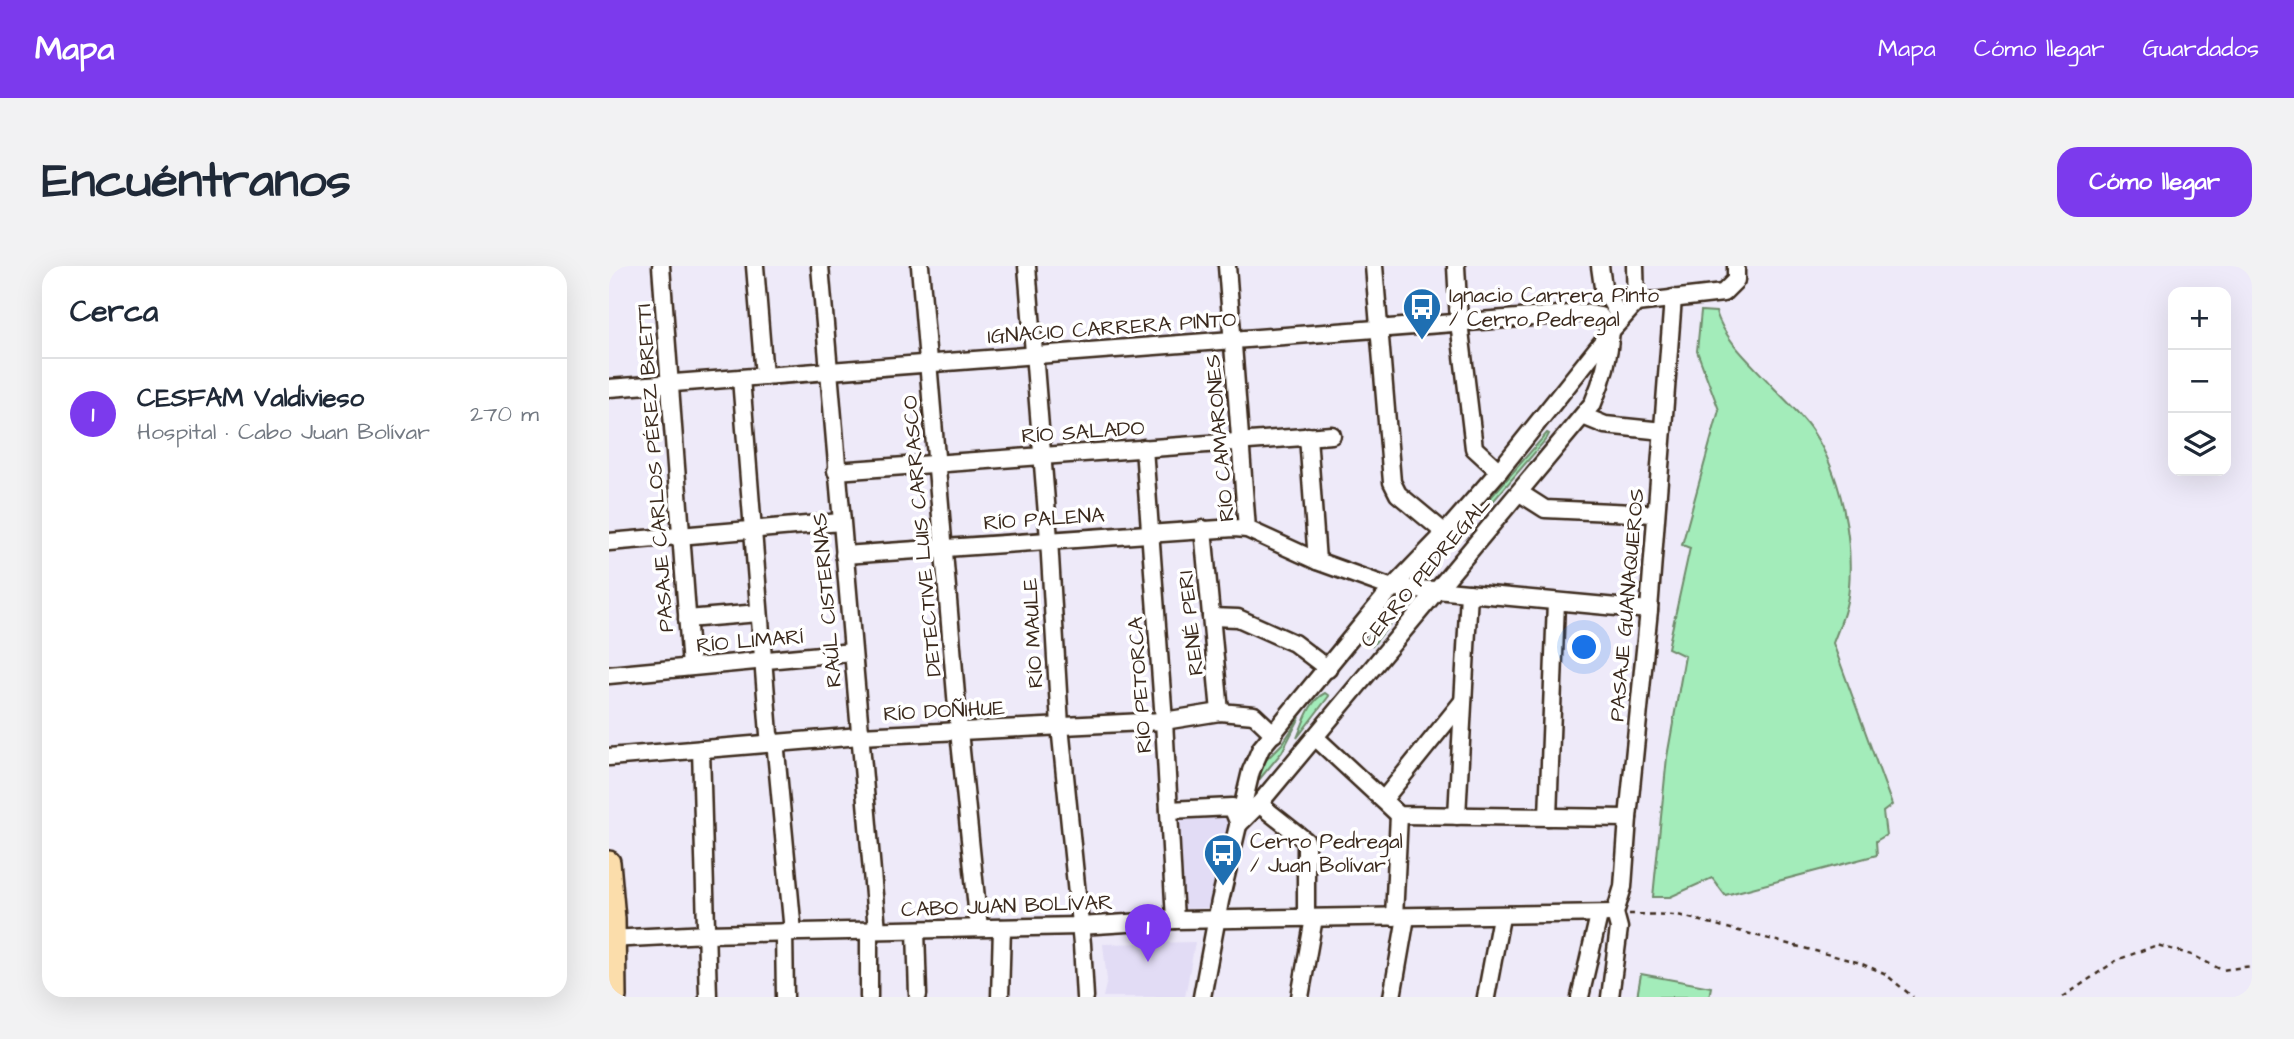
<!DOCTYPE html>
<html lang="es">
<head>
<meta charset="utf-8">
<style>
	:root { --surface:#fff; --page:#f2f2f3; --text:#1f2937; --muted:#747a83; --line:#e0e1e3; --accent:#7c3aed }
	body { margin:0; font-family:"Architects Daughter",sans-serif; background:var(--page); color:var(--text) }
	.controls { position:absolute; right:21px; top:21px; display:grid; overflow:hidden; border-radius:14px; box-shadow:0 7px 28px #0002 }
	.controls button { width:63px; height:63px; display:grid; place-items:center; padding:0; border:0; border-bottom:2px solid var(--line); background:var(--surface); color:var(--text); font:35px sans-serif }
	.you { position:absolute; left:976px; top:382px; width:24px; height:24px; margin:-18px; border:5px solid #fff; border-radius:50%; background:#1a73e8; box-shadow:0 0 0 10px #1a73e833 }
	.badge { display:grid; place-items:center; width:46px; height:46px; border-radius:50%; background:var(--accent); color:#fff; font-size:23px; font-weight:700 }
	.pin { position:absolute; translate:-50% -58px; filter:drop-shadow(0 2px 4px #0008) }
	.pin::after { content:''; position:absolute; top:37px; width:24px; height:21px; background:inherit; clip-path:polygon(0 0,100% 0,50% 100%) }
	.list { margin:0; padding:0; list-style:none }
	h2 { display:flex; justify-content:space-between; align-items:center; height:91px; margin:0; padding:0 28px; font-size:30px }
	h2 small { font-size:23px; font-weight:400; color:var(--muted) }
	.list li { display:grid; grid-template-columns:46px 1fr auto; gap:21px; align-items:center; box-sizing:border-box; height:112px; padding:0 28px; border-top:2px solid var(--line) }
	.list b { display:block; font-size:26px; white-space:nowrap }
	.list p { margin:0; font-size:23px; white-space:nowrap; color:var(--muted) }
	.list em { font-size:23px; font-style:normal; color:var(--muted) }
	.icon { flex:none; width:38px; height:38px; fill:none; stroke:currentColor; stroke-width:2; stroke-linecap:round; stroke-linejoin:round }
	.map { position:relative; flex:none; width:1643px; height:731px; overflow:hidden; border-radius:21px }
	header { display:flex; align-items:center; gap:42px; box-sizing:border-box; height:98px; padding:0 35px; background:var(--accent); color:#fff }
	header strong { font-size:33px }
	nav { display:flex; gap:38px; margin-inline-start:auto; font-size:24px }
	.intro { display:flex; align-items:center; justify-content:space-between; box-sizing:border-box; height:168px; padding:0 42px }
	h1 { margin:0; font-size:49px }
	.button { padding:18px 32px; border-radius:21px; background:var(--accent); color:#fff; font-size:24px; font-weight:700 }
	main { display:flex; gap:42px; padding:0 42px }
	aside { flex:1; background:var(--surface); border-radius:21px; box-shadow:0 7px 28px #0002 }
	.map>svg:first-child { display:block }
	.built { fill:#e2dcf5 }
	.green { fill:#a3ecba; stroke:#6f8b6c; stroke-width:2 }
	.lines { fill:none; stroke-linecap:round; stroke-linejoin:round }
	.minor-casing { stroke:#3b2a1e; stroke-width:21 }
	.major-casing { stroke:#3b2a1e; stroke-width:26 }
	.path { stroke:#3b2a1e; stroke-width:2.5; stroke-dasharray:5 5; stroke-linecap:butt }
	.minor { stroke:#fff; stroke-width:16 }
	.major { stroke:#fbddab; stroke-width:21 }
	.labels { text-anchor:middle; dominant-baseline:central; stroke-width:7; stroke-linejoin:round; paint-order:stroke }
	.poi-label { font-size:21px; fill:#3b2a1e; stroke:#fff; text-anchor:start }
	.street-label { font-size:21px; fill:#3b2a1e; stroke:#fff }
</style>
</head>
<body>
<header>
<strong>Mapa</strong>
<nav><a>Mapa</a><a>Cómo llegar</a><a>Guardados</a></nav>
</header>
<div class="intro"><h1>Encuéntranos</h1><a class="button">Cómo llegar</a></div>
<main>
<aside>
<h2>Cerca<small></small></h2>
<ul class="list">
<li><span class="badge">1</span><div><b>CESFAM Valdivieso</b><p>Hospital · Cabo Juan Bolívar</p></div><em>270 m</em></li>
</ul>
</aside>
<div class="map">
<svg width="1643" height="731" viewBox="0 0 1643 731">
	<rect width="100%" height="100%" fill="#eeeaf9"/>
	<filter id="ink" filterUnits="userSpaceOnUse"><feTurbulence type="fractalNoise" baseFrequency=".0143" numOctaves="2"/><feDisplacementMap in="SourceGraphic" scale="14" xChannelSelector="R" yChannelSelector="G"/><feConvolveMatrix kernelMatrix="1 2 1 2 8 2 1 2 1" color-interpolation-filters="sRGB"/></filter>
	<g filter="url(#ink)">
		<g class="built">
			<polygon points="620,545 625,554 599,642 571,643 565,547"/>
			<polygon points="586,676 576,731 494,731 498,714 494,678"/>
		</g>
		<g class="green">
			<path d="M1092,45L1107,46C1117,77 1144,98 1165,122C1178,136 1194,150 1204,166C1232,209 1244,270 1240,321C1239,340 1231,359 1224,377L1283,539L1274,546L1277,569L1267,575L1268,589L1116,629L1103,612L1061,631H1044L1058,491L1076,390L1059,382L1081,282L1073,279L1110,144L1088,85Z"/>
			<polygon points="938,167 940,168 938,172 881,239 876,238"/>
			<polygon points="791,332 797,332 799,336 763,380 757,375"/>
			<path d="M716,427L720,430L688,472C695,456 700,435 716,427Z"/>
			<polygon points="691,451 673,486 649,515 655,496 674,477"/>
			<polygon points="1032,708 1102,721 1100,731 1028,731"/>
		</g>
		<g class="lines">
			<g class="minor-casing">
				<g id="minor">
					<polyline points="52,0 82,401"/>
					<polyline points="146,0 155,110"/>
					<polyline points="211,0 268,664"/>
					<polyline points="311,0 350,465 370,662"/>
					<polyline points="418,0 440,273 451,460 473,678 476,731"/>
					<polyline points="618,0 638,263"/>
					<polyline points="765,0 783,216 789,228 836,267"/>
					<polyline points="847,0 850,56 865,182 890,205"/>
					<polyline points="991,0 994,21 1012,54"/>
					<polyline points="1027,37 1114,27 1127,14 1127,0"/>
					<polyline points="132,112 160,468 167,485 184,666"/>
					<polyline points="0,122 975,47 991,50 1002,65"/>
					<polyline points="974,150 996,159 1054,165"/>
					<polyline points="699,170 708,295"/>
					<polyline points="535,182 555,455 566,654"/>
					<polyline points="227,205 723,169"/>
					<polyline points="911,227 936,243 1047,248"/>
					<polyline points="594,263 611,446"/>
					<polyline points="0,276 232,256"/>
					<polyline points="235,289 625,262 638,263 708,295 783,322 827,324 1040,344"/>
					<polyline points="602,351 629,352 685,377 719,403"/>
					<polyline points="78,353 150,347"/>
					<polyline points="0,409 243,386"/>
					<polyline points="706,471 790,549 1019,552"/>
					<polyline points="92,483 99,731"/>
					<polyline points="0,491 251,470 555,455 611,446 645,449 665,468"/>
					<polyline points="775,533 854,435"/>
					<polyline points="650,538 697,575 697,652"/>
					<polyline points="560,544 623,541 630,558"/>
					<polyline points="848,550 860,327"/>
					<polyline points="939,551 947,336"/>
					<path d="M630,558L650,538L984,137C995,112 1000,91 1002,65"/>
					<polyline points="1006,647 1014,621 1019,552 1040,344 1064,32"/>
					<polyline points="785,651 790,549"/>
					<polyline points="307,664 309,729"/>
					<polyline points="260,665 260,731"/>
					<polyline points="175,666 176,731"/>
					<polyline points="0,673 98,668 471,660 566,654 1006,647"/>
					<polyline points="391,731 393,662"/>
					<polyline points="593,731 611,635 642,505 652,482 783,322 836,267 890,205 1002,65 1027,37 1026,0"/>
					<polyline points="691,731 705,652"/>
					<polyline points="783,731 797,651"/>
					<polyline points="877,731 892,651"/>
					<polyline points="971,731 990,649"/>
					<polyline points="1001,731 1010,662 1006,647"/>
				</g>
			</g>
			<g class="major-casing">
				<polyline id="major" points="0,596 5,653 6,731"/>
			</g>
			<g class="path">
				<polyline points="1020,648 1069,649 1248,696 1275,707 1304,731"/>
				<polyline points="1454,731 1508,694 1548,679 1583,689 1613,704 1643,700"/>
			</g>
			<use href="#minor" class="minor"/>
			<use href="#major" class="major"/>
		</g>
	</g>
	<defs>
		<g id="bus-pin" transform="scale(2.0125)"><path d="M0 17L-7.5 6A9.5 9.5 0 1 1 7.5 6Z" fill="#1f6fb2" stroke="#fff"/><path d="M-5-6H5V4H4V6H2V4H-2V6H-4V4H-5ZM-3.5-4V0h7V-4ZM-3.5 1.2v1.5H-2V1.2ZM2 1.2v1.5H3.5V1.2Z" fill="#fff"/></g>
	</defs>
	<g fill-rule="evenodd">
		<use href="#bus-pin" x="813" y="41"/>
		<use href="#bus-pin" x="614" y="587"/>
	</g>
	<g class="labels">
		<g class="poi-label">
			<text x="840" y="29">Ignacio Carrera Pinto<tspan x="840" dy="24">/ Cerro Pedregal</tspan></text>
			<text x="641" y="575">Cerro Pedregal<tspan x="641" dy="24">/ Juan Bolívar</tspan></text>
		</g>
		<g class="street-label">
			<text transform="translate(503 62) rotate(-4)">IGNACIO CARRERA PINTO</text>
			<text transform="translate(474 166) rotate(-4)">RÍO SALADO</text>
			<text transform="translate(611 172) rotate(-95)">RÍO CAMARONES</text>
			<text transform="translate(46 202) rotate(-94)">PASAJE CARLOS PÉREZ BRETTI</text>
			<text transform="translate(435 253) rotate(-4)">RÍO PALENA</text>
			<text transform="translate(313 270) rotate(-95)">DETECTIVE LUIS CARRASCO</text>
			<text transform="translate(816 306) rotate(-50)">CERRO PEDREGAL</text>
			<text transform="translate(218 334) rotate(-95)">RAÚL CISTERNAS</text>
			<text transform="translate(1018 339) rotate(-85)">PASAJE GUANAQUEROS</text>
			<text transform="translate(582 357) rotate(-96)">RENÉ PERI</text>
			<text transform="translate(424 367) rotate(-93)">RÍO MAULE</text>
			<text transform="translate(141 375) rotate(-5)">RÍO LIMARÍ</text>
			<text transform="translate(531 419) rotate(-94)">RÍO PETORCA</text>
			<text transform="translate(335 445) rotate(-3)">RÍO DOÑIHUE</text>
			<text transform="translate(398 640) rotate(-2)">CABO JUAN BOLÍVAR</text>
		</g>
	</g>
</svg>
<div class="controls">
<button>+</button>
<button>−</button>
<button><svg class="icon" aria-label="layers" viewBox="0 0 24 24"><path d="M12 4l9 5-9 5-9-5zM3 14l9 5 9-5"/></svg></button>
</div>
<div class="you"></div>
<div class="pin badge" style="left:539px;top:696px">1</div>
</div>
</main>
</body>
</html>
